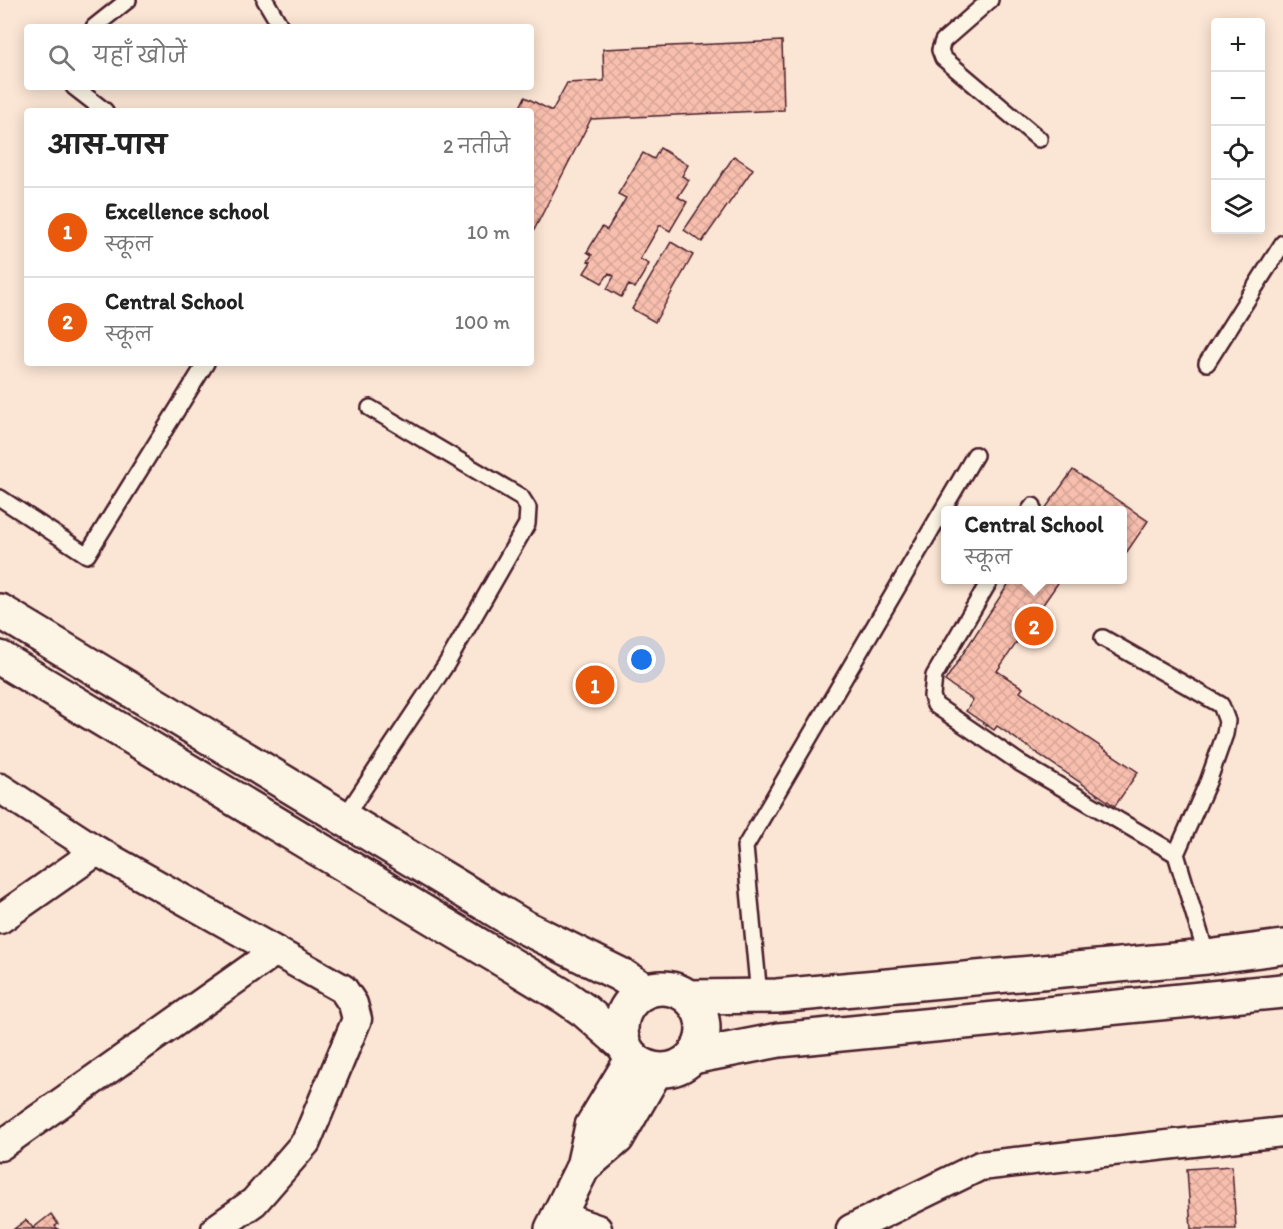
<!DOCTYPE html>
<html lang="hi">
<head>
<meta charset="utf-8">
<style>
	:root { --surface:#fff; --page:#f2f2f2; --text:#222; --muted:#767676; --line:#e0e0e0; --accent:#ea580c }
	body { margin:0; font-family:Itim,"Playpen Sans Deva",sans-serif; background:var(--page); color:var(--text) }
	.controls { position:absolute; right:18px; top:18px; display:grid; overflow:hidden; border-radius:6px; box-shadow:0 3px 15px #0003 }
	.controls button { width:54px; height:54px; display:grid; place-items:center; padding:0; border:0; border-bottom:2px solid var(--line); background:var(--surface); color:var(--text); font:30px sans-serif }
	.you { position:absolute; left:642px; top:660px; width:21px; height:21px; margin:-15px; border:4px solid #fff; border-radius:50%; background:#1a73e8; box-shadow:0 0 0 9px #1a73e833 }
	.badge { display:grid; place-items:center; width:39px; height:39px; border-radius:50%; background:var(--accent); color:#fff; font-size:20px; font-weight:700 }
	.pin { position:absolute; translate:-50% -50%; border:3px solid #fff; box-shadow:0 2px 6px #0006 }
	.popup { position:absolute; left:941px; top:506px; width:186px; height:78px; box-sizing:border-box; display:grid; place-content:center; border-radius:6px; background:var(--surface); filter:drop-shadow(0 2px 4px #0005); font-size:20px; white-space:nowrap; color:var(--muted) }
	.popup b { font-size:22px; color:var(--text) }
	.popup::after { content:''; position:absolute; left:50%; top:100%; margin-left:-12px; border:12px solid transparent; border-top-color:var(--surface) }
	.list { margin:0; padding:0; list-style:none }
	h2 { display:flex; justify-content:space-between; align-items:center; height:78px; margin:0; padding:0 24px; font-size:26px }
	h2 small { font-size:20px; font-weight:400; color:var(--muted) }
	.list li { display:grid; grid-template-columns:39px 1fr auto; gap:18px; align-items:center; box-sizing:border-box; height:90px; padding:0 24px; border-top:2px solid var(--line) }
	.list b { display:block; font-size:22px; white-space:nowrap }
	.list p { margin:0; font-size:20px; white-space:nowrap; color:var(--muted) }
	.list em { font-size:20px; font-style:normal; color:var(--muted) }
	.icon { flex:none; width:33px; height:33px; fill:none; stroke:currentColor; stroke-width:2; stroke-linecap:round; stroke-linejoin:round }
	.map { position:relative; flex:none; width:1283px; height:1229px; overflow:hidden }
	.search { position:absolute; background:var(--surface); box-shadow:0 3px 15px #0003; left:24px; top:24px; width:510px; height:66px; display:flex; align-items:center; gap:15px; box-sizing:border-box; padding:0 21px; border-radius:6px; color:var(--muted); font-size:22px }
	.panel { position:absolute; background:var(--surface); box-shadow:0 3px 15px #0003; left:24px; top:108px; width:510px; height:258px; border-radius:6px }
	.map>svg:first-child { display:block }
	.building { fill:url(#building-cross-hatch); stroke:#4a1f2b; stroke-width:1.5 }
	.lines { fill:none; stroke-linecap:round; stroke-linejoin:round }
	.service-casing { stroke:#4a1f2b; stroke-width:20 }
	.minor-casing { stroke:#4a1f2b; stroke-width:33 }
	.secondary-casing { stroke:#4a1f2b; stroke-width:38 }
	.service { stroke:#fcf5e5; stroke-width:15 }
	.minor { stroke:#fcf5e5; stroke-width:28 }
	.secondary { stroke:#fcf5e5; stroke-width:33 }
</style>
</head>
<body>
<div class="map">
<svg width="1283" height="1229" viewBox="0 0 1283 1229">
	<defs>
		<pattern id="building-cross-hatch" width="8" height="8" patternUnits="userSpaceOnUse" patternTransform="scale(1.5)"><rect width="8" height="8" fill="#f8bfae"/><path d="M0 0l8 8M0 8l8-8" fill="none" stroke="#d6a496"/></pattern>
	</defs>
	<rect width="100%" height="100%" fill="#fbe5d4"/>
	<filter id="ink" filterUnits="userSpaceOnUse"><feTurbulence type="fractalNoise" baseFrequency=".0167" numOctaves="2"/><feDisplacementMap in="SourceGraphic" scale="12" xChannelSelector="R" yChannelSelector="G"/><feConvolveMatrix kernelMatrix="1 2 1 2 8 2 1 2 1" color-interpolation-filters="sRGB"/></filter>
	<g filter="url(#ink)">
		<g class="building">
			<polygon points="782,41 784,110 591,119 531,236 531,111 518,111 525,97 552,111 567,83 604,81 603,49"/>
			<polygon points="660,148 688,165 682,176 689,180 678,197 687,202 670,231 660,225 640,259 649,264 635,288 629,285 621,297 607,289 614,276 609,273 602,283 584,273 591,262 588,261 592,255 587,252 602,227 607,230 626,198 618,194 643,153 654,159"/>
			<polygon points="734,156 753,169 702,242 684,230"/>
			<polygon points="671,242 693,255 655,322 632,309"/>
			<polygon points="1073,470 1148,521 1124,556 1122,510 1045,509"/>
			<polygon points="1011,580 1060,580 997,671 1023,688 1020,692 1138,772 1115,806 997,726 994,730 966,711 973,700 945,681"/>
			<polygon points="1232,1166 1236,1229 1191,1229 1187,1169"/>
			<polygon points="51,1214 58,1224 55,1226 58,1229 14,1229 26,1220 33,1228"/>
		</g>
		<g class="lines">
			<g class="service-casing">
				<g id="service">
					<polyline points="265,0 281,27"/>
					<polyline points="990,0 943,41 940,50 943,58 1039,139"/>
					<polyline points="94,27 128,0"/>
					<polyline points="74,87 105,111"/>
					<polyline points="1207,363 1283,243"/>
					<polyline points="0,498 87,555 206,363"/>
					<polyline points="1030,510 1033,506"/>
					<polyline points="990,580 934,676 932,696 935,705 1020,763 1176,854"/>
					<polyline points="1103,638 1221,705 1227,721 1225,734 1208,782 1176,854 1207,957"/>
					<polyline points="344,818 447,663 527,524 528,508 521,497 370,408"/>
					<polyline points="759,996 745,847 975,455"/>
				</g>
			</g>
			<g class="minor-casing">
				<g id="minor">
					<polyline points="0,788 97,851 343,989 353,1004 357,1019 306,1142 254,1202 216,1229"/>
					<polyline points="0,919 97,851"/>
					<polyline points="0,1146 274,952"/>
					<polyline points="559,1216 597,1229"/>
					<polyline points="851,1229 980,1166 1283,1132"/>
				</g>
			</g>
			<g class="secondary-casing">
				<g id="secondary">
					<polyline points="0,611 524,927 621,975 646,991"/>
					<polyline points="0,658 565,997 585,1011 624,1045"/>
					<circle cx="662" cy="1029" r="41"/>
					<polyline points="689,997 777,996 1207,957 1283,947"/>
					<polyline points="692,1057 779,1040 1283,991"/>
					<polyline points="583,1167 617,1138 656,1070"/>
					<polyline points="552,1229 583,1167 592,1126 633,1058"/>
				</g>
			</g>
			<use href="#service" class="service"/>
			<use href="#minor" class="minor"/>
			<use href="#secondary" class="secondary"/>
		</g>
	</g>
</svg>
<div class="controls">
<button>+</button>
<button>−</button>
<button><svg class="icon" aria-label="locate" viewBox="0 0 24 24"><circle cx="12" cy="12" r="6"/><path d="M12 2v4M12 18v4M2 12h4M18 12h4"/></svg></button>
<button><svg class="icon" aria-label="layers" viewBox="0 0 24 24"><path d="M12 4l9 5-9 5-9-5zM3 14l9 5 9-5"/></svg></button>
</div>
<div class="you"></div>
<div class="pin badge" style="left:595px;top:685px">1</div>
<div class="pin badge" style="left:1034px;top:626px">2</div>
<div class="popup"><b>Central School</b>स्कूल</div>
<div class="search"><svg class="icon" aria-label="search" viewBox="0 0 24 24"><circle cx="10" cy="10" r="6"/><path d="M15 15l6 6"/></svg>यहाँ खोजें</div>
<section class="panel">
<h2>आस-पास<small>2 नतीजे</small></h2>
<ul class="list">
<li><span class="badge">1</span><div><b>Excellence school</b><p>स्कूल</p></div><em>10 m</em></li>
<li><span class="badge">2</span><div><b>Central School</b><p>स्कूल</p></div><em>100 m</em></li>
</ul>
</section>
</div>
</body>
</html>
